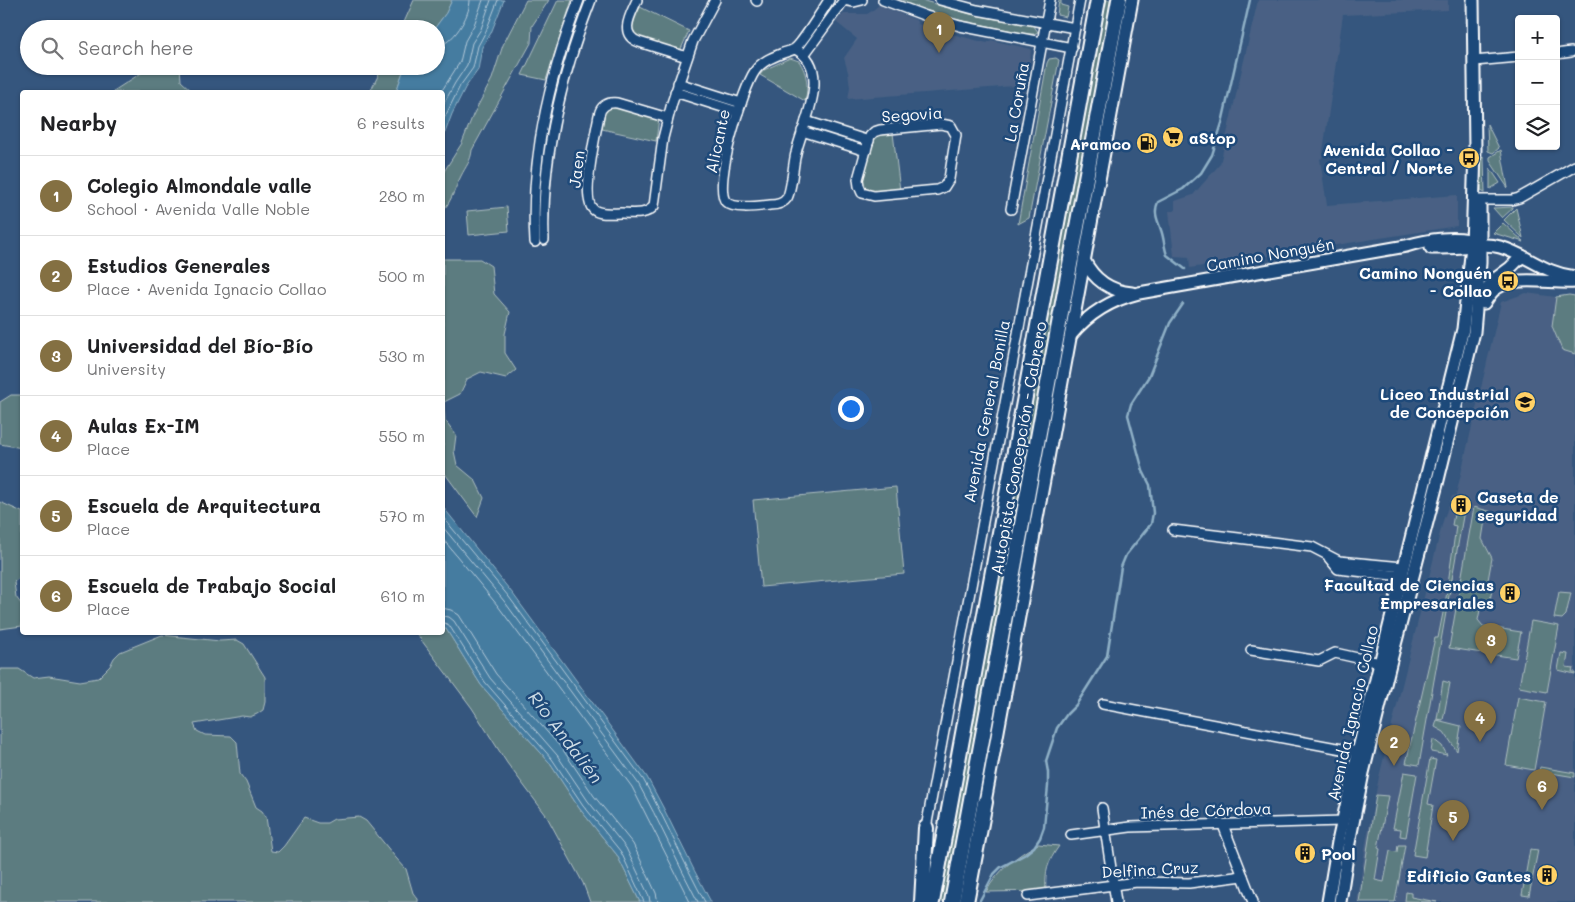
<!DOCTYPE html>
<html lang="en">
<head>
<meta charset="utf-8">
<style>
	:root { --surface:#fff; --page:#f2f2f2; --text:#202124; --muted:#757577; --line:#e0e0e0; --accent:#847042 }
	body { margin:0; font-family:Mali,sans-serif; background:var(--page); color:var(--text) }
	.controls { position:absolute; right:15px; top:15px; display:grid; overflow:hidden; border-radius:5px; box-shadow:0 1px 4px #0004 }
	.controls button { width:45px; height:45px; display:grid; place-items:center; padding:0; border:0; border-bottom:1px solid var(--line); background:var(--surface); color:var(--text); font:25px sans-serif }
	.you { position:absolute; left:850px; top:408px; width:18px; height:18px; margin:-12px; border:4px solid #fff; border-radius:50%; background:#1a73e8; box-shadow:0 0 0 8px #1a73e833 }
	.badge { display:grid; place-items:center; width:32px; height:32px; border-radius:50%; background:var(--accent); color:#fff; font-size:16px; font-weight:700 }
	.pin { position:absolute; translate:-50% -41px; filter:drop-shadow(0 1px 2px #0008) }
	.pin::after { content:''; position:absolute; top:26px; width:18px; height:15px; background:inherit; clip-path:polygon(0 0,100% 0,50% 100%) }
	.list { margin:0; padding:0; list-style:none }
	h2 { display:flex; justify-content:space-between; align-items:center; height:65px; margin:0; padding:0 20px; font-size:21px }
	h2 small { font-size:16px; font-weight:400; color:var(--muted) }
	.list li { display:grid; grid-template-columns:32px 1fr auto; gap:15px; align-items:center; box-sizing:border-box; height:80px; padding:0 20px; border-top:1px solid var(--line) }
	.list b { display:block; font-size:19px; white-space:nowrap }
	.list p { margin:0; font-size:16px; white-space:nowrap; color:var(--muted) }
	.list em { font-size:16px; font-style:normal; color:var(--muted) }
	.icon { flex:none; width:28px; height:28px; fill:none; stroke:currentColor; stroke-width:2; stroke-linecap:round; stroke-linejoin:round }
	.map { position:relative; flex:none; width:1575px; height:902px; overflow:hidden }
	.search { position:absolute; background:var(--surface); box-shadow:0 1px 4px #0004; left:20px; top:20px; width:425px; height:55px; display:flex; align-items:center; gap:12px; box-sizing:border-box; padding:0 18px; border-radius:28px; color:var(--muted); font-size:19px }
	.panel { position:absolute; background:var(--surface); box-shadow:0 1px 4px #0004; left:20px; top:90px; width:425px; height:545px; border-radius:5px }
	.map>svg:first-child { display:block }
	.built { fill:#486184 }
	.green { fill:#5c7c80; stroke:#aebec0 }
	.water { fill:#447ba0; stroke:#8fb0c6 }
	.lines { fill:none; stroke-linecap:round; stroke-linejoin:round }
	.shore { stroke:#b4cad9; stroke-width:1 }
	.stream { stroke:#8fb0c6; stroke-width:2.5 }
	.minor-casing { stroke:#fff; stroke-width:12 }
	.major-casing { stroke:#fff; stroke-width:15 }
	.highway-casing { stroke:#fff; stroke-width:18 }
	.minor { stroke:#1f4a7a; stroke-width:9 }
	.major { stroke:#1f4a7a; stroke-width:11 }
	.highway { stroke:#1f4a7a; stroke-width:14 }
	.labels { text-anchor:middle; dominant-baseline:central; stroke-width:5; stroke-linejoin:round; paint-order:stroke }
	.street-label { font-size:16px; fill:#fff; stroke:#1f4a7a }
	.poi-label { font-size:16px; font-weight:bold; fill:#fff; stroke:#1f4a7a; text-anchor:end }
	.water-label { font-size:18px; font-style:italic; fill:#d0dee7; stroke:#1f4a7a }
</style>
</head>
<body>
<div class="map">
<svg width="1575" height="902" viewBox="0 0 1575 902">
	<rect width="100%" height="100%" fill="#35567e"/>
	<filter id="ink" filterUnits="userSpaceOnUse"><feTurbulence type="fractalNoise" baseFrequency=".02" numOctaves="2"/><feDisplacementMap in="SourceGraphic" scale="10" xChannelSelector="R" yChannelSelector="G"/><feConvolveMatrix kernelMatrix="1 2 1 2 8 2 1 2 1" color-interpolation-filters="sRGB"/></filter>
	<g filter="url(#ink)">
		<g class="built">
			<polygon points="1258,0 1448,0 1448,10 1343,15 1322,158 1320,159 1327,205 1457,195 1457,226 1190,268 1189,257 1174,256 1169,211 1175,211 1175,201 1193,195 1220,164"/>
			<polygon points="879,5 916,20 918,24 936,30 987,43 991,40 1031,49 1028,85 848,99 850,87 848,72 844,58 857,39 836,22 843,14 867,14 872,11"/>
			<polygon points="1526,293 1556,297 1575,295 1575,902 1357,902 1366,842 1379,777 1443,521 1452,496 1456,495 1501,302"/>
		</g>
		<g class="green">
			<polygon points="414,0 452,0 446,13 434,29 401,29"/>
			<path d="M526,0H549L532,26L531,43L472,150C471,161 466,166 461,176C454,190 453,198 443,211V173L462,143L473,115L492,79L503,45Z"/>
			<polygon points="558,0 572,0 546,80 522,75"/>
			<polygon points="894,0 921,0 970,14 1034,26 1038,32 1034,34 1027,34 949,18"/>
			<polygon points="1059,0 1061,0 1061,5 1068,7 1066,17 1057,15"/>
			<polygon points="1106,0 1113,0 946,902 940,902"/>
			<path d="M640,7L689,31L681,49C671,51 641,40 632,33L631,24Z"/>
			<path d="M790,58L799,61C807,73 809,86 805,101L760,75L764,70Z"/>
			<polygon points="1056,58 1059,60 1029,218 1018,224 1047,63 1049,59"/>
			<polygon points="152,66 180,66 181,81 193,92 112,92"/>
			<polygon points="383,66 405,66 396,92 370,92"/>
			<polygon points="613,107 659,118 656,141 602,129 605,111"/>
			<polygon points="1487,124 1499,148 1493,153 1488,151"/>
			<polygon points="893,133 900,191 869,192 862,186 873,141 880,135"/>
			<polygon points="1501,150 1508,188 1490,161 1490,157"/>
			<polygon points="1481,156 1484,157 1484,160 1485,193 1481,191"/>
			<polygon points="1490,168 1500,183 1490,189"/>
			<polygon points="507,207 509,231 469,235 467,211"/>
			<polygon points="1493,208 1513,207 1513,208 1502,218"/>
			<polygon points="1516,208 1523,238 1504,220"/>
			<polygon points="1503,223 1524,242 1493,233"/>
			<polygon points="443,259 480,259 491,266 494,294 510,312 505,334 505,353 516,370 506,378 481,372 467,379 460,394 444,402 445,420 456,435 454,451 457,465 475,480 484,498 477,517 443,471"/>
			<polygon points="1569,295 1575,296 1575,354 1562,350 1552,326 1556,297"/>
			<polygon points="11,395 22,395 22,448 0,444 0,402"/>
			<polygon points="896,487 904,574 761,587 753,500"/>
			<polygon points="0,502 22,512 22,575 14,582 16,597 22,605 22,626 0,629"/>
			<polygon points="1456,503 1465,505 1419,765 1406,763 1435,638 1438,638 1446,598 1456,526 1452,525"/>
			<polygon points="1474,507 1492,512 1491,520 1485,520 1482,539 1492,558 1488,580 1493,582 1490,601 1482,600 1478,620 1483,626 1521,632 1516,658 1449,648"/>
			<polygon points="1559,592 1571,593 1566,615 1562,619 1554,618"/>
			<polygon points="1531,621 1559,626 1547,692 1519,687"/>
			<polygon points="443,624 481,685 549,762 579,808 617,855 640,902 590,902 583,883 546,815 507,763 472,708 416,633 442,632"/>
			<polygon points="162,635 220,641 237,640 244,644 265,677 265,702 263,710 257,714 250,717 242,716 194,724 197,731 205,735 231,736 237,742 240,774 246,782 256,807 262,811 266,817 271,851 278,852 284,846 304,818 318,823 327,823 334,819 359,817 366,821 396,858 406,869 413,893 418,899 418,902 0,902 0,669 19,669 33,678 49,676 80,681 98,678 110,666 114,658 120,652"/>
			<polygon points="1561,653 1568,654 1566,667 1573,668 1572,672 1575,672 1575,674 1558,670"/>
			<polygon points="1443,681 1450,683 1443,720 1437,719"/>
			<polygon points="1518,697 1546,702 1534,770 1506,765"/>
			<polygon points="1437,720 1461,726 1457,751 1444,732 1435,727"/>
			<polygon points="1433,739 1442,746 1447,755 1431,752"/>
			<polygon points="1430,759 1436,760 1428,804 1433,805 1425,857 1413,855"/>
			<polygon points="1540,767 1575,773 1575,777 1539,771"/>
			<polygon points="1404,772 1417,774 1406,837 1400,836 1401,829 1393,828"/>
			<polygon points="1376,795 1388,796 1378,848 1380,849 1375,880 1384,882 1390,851 1397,852 1398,845 1405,845 1395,902 1359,902"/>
			<path d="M1038,844L1059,846C1047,863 1045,871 1046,891L986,892C998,870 1016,856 1038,844Z"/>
			<polygon points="1530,849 1538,850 1529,896 1522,895"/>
			<polygon points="1406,892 1411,893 1411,897 1437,902 1405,901"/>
		</g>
		<g class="water">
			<polygon points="452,0 504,0 491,33 482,47 478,70 465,88 452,114 443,138 442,92 396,92 405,66 436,66 436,29 434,29 446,13"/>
			<path d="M443,507L513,594L647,777C670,818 688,861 711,902H640L617,855L579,808L549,762L481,685L443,624Z"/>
		</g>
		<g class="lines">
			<g class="shore">
				<path d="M436,47C453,44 470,17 470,0"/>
				<polyline points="441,92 460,62 465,41 474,25 483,0"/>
				<polyline points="442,107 455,83 467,65 472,43 481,29 491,0"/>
				<polyline points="442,123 460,86 473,68 478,46 486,31 498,0"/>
				<path d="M442,516L509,597L643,779C666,820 683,862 705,902"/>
				<path d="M442,526L504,601L638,783C660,822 677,863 698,902"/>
				<polyline points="442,538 498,606 632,787 690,902"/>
				<polyline points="442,608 451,610 459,615 496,674 563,750 594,796 633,844 656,893 658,902"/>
				<polyline points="442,616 449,617 454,621 490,678 557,755 588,801 626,848 649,896 650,902"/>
				<polyline points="442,622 449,625 485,682 552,759 583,805 621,852 644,902"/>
			</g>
			<g class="stream">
				<path d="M1185,269L1167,255C1164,247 1164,238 1161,230C1158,221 1153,213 1158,202L1183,189L1201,173L1212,155L1222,123L1250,0"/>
				<polyline points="979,902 994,874 1001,867 1024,855 1034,847 1040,838 1044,827 1048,786 1048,772 1046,761 1057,728 1067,714 1076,705 1107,656 1121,567 1126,555 1151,524 1153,513 1150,485 1143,471 1128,415 1131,404 1149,376 1170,323 1183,304"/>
			</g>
			<g class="minor-casing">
				<g id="minor">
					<path d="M637,0C631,14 618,34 639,42L687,57"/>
					<polyline points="756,0 757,1"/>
					<polyline points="844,0 854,2 862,0"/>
					<polyline points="883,0 926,16 960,26 1072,48"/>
					<polyline points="940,0 977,10 1075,28"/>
					<path d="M795,49C834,68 802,125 796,153C793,164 792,190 787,198C783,204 777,205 770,205C760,206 734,210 726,202C712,186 743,88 755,71C762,61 773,57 783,53C786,52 791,51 794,49C800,46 824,8 829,0"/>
					<polyline points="1556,54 1571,52"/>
					<polyline points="804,55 844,0"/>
					<polyline points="1474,61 1519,57"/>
					<polyline points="678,83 741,103"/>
					<polyline points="675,92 738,112"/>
					<path d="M668,118L617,103C607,102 601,106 599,115C596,132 580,201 594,210C601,215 613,213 621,213C632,213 646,216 654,206L663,138L672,103L693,41L715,0"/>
					<polyline points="806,121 869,141"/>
					<polygon points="941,124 951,126 956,135 949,179 944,187 937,190 874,196 862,193 859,186 858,179 870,136 874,132 880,130"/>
					<polyline points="802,131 866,151"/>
					<polyline points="1480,200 1512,200 1519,198 1575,166"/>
					<polyline points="1011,209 1050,0"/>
					<path d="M544,240C541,157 561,77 591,0"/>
					<path d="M535,242C530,158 549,77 579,0"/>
					<polyline points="1173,530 1312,547 1339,561 1403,567"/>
					<polyline points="1329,558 1338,569 1401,576"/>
					<polyline points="1251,650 1319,661 1335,653 1380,663"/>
					<polyline points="1103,704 1358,752"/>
					<polyline points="1102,808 1116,902"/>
					<polyline points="1223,825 1253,902"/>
					<polyline points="926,828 1080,0"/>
					<polyline points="1071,835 1130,827 1343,821"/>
					<polyline points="1028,896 1137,882 1189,883 1243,876"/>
				</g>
			</g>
			<g class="major-casing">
				<g id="major">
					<path d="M1431,248C1442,248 1452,248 1462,247C1475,246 1487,243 1500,247C1528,255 1543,273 1575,277"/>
					<path d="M1084,260C1094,280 1110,291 1132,293"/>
					<polyline points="1485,294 1491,282 1510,268 1522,256"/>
					<path d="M1484,303C1488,298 1491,291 1497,288C1515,275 1553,284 1575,282"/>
					<path d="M1071,335C1089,313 1111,300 1139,293L1406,246C1425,240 1460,234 1478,243"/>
					<polyline points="985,802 1132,0"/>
					<polyline points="1328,902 1338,842 1358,752 1463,329 1472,246 1475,149 1473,0"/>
					<polyline points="1340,902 1349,843 1363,773 1390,664 1437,484 1474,332 1480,263 1480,206"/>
				</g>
			</g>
			<g class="highway-casing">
				<g id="highway">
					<polyline points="922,902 926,828"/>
					<polyline points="932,902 1098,0"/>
					<polyline points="952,902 1119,0"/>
					<polyline points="966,902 985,802"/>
				</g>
			</g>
			<use href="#minor" class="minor"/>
			<use href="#major" class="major"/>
			<use href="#highway" class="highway"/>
		</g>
	</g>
	<defs>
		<g id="supermarket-disc" transform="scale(1.125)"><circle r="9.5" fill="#ffd166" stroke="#1f4a7a"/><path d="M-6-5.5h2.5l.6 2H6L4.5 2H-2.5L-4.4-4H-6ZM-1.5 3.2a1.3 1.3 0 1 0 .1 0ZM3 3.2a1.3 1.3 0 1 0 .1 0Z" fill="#111"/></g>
		<g id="fuel-disc" transform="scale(1.125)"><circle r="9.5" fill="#ffd166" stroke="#1f4a7a"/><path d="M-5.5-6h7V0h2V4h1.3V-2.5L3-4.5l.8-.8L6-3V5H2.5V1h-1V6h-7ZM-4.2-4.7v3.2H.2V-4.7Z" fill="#111"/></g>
		<g id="bus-disc" transform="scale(1.125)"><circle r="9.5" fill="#ffd166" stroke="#1f4a7a"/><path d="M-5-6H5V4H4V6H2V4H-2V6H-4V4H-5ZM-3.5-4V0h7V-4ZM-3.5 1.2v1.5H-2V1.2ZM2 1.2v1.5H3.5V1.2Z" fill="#111"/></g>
		<g id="school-disc" transform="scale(1.125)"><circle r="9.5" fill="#ffd166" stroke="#1f4a7a"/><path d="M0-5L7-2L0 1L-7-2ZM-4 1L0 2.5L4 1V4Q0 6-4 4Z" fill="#111"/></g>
		<g id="building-disc" transform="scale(1.125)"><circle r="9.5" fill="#ffd166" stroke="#1f4a7a"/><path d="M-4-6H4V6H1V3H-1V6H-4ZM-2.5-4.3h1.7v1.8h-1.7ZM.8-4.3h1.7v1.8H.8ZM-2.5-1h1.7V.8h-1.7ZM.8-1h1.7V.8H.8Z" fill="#111"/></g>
	</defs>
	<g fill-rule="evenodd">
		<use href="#supermarket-disc" x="1173" y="137"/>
		<use href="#fuel-disc" x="1147" y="143"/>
		<use href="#bus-disc" x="1469" y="158"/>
		<use href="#bus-disc" x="1508" y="281"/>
		<use href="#school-disc" x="1525" y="402"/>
		<use href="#building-disc" x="1461" y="505"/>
		<use href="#building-disc" x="1510" y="593"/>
		<use href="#building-disc" x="1305" y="853"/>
		<use href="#building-disc" x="1547" y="875"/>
	</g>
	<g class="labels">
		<g class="street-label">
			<text transform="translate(1016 102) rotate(-80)">La Coruña</text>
			<text transform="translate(912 114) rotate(-4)">Segovia</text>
			<text transform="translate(717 141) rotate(-78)">Alicante</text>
			<text transform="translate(576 169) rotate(-83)">Jaen</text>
			<text transform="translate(1270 254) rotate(-10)">Camino Nonguén</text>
			<text transform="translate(986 411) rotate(-79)">Avenida General Bonilla</text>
			<text transform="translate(1018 448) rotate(-80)">Autopista Concepción - Cabrero</text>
			<text transform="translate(1352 713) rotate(-77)">Avenida Ignacio Collao</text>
			<text transform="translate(1206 810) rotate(-2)">Inés de Córdova</text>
			<text transform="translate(1150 869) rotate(-3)">Delfina Cruz</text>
		</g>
		<g class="poi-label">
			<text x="1189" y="137" text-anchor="start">aStop</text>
			<text x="1131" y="143">Aramco</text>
			<text x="1453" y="149">Avenida Collao -<tspan x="1453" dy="18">Central / Norte</tspan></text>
			<text x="1492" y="272">Camino Nonguén<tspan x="1492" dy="18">- Collao</tspan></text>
			<text x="1509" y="393">Liceo Industrial<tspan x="1509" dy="18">de Concepción</tspan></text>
			<text x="1477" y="496" text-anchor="start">Caseta de<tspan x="1477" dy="18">seguridad</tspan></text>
			<text x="1494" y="584">Facultad de Ciencias<tspan x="1494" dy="18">Empresariales</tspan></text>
			<text x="1321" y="853" text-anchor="start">Pool</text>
			<text x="1531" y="875">Edificio Gantes</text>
		</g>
		<g class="water-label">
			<text transform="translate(566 737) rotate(53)">Río Andalién</text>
		</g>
	</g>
</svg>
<div class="controls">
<button>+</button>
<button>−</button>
<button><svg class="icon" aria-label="layers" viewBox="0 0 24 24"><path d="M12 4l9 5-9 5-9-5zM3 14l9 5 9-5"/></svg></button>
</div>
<div class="you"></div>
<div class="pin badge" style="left:939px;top:53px">1</div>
<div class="pin badge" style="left:1394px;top:766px">2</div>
<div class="pin badge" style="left:1491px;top:664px">3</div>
<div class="pin badge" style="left:1480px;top:742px">4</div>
<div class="pin badge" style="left:1453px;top:841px">5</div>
<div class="pin badge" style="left:1542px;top:810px">6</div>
<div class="search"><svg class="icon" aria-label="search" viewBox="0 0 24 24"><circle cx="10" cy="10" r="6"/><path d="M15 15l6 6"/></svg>Search here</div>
<section class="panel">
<h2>Nearby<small>6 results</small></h2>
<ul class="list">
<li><span class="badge">1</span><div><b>Colegio Almondale valle</b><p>School · Avenida Valle Noble</p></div><em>280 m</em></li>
<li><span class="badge">2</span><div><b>Estudios Generales</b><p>Place · Avenida Ignacio Collao</p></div><em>500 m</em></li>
<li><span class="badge">3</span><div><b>Universidad del Bío-Bío</b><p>University</p></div><em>530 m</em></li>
<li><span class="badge">4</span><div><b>Aulas Ex-IM</b><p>Place</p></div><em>550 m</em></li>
<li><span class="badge">5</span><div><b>Escuela de Arquitectura</b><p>Place</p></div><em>570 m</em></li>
<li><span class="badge">6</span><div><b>Escuela de Trabajo Social</b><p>Place</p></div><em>610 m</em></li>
</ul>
</section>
</div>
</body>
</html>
